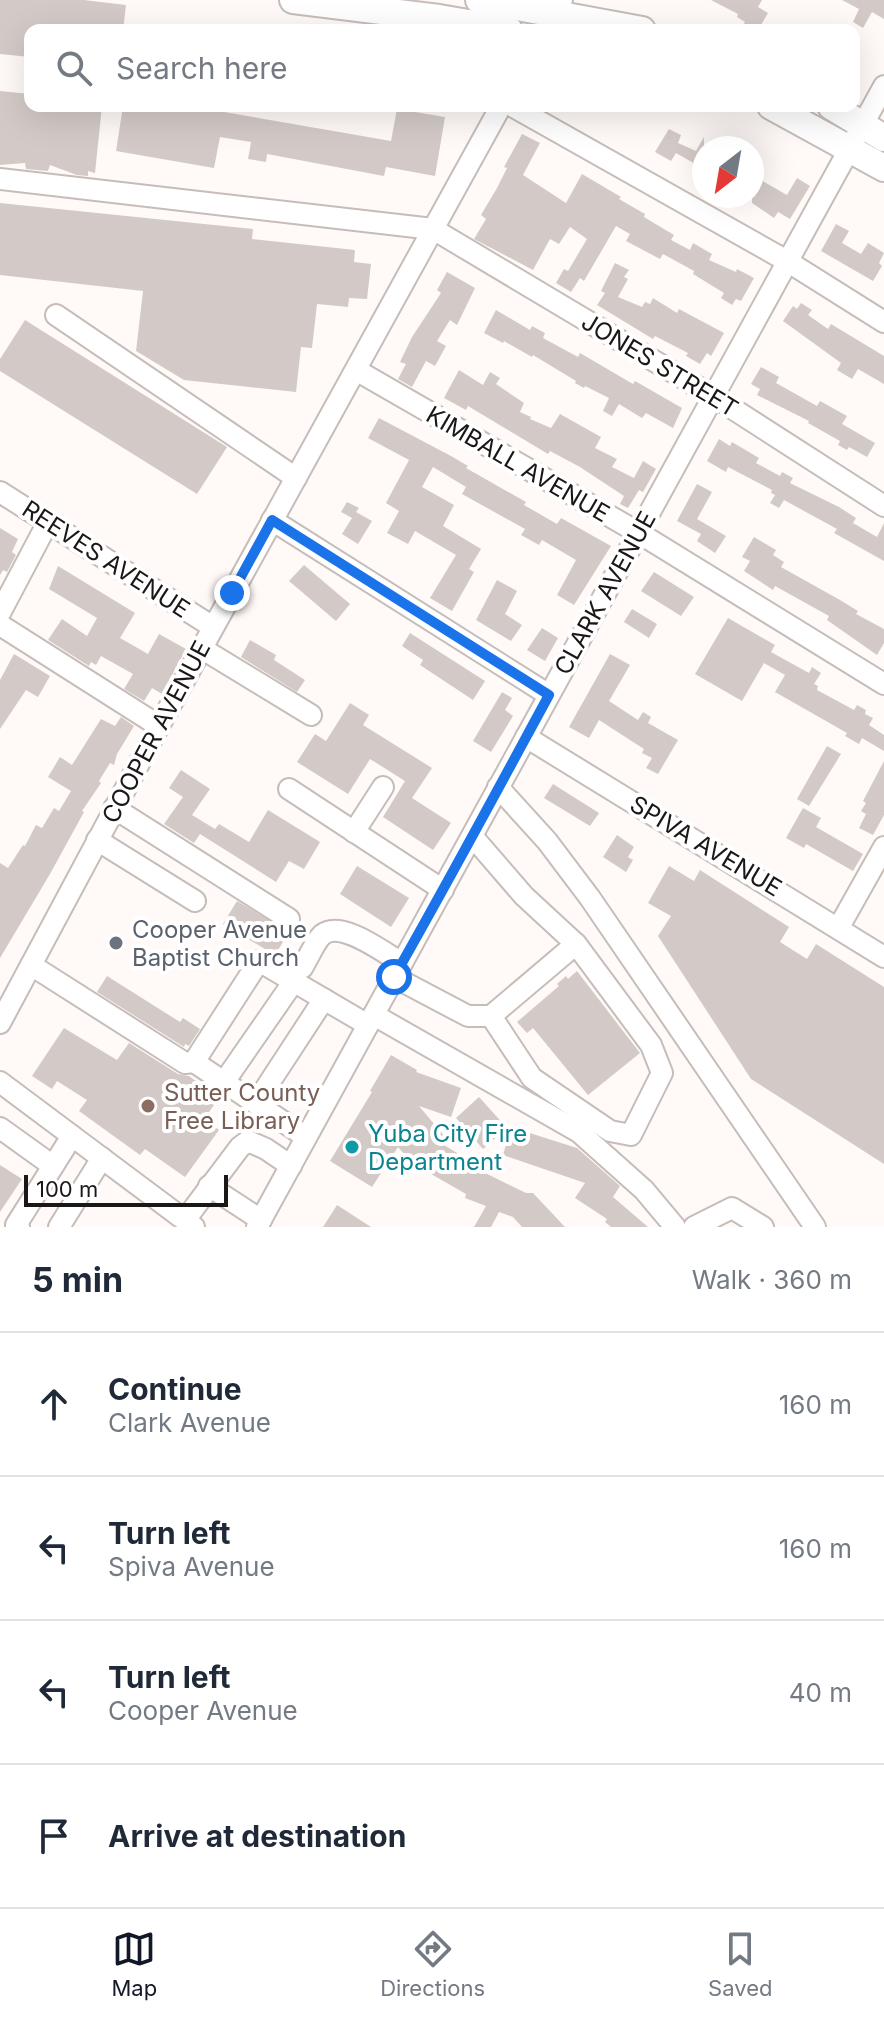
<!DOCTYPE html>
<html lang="en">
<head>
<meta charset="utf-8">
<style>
	:root { --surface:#fff; --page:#f6f6f7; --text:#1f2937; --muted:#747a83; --line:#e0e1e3; --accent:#111827 }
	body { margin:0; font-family:Inter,sans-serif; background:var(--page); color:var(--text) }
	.compass { position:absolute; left:692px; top:136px; width:72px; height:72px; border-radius:50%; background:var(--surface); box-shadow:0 8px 32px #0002; rotate:211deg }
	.scale { position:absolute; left:24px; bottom:20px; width:204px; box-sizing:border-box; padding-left:8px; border:4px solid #1a1716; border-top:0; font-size:22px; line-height:28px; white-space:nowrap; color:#1a1716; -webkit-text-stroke:6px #fff; paint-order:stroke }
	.stop { position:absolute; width:24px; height:24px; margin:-18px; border:6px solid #1a73e8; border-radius:50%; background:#fff }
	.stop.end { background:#1a73e8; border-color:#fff; box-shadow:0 2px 8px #0008 }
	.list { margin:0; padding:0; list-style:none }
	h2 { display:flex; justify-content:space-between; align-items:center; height:104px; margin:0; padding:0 32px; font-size:34px }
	h2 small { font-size:26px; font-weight:400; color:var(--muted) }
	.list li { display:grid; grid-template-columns:52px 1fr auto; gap:24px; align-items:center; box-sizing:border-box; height:144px; padding:0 32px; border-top:2px solid var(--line) }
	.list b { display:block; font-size:30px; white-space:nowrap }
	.list p { margin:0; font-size:26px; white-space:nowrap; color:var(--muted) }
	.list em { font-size:26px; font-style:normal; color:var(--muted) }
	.icon { flex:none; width:44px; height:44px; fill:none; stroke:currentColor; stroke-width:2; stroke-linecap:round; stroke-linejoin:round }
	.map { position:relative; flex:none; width:884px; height:1227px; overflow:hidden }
	.search { position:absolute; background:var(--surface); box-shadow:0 8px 32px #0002; left:24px; right:24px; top:24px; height:88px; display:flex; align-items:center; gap:20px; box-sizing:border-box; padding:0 28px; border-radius:16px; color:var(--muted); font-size:30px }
	.sheet { height:680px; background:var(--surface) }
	nav { display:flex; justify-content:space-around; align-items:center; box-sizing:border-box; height:112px; border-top:2px solid var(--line); background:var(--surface); font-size:22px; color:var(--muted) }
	nav a { display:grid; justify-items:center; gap:4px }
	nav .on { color:var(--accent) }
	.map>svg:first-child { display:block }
	.building { fill:#d3cac7 }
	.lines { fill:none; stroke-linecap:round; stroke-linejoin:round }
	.minor-casing { stroke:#c6bdb9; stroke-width:24 }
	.major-casing { stroke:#c6bdb9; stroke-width:30 }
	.minor { stroke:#fff; stroke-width:20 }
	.major { stroke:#fff; stroke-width:26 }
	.route { stroke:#1a73e8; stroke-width:10 }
	.worship-dot { fill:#6b7280; stroke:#fff; stroke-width:3 }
	.education-dot { fill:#8d6e63; stroke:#fff; stroke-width:3 }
	.culture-dot { fill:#0f9aa8; stroke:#fff; stroke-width:3 }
	.labels { text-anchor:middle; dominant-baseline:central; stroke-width:8; stroke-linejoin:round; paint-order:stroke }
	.street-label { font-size:24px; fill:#1a1716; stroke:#fff }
	.worship-label { font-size:24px; fill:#5b616d; stroke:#fff; text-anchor:start }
	.education-label { font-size:24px; fill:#785e54; stroke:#fff; text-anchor:start }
	.culture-label { font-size:24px; fill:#0d838f; stroke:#fff; text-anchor:start }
</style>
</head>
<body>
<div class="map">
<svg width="884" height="1227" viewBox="0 0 884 1227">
	<rect width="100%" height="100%" fill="#fff9f7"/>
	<g class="building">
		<polygon points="0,0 84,0 126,5 123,30 30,30 30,57 0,54"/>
		<polygon points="711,0 762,0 758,7 768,13 758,30 740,30 745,22 737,17 738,14"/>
		<polygon points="842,0 884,0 884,19 872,12 863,28 853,22 859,9"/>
		<polygon points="0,91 30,94 30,106 102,106 95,173 88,171 88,176 77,175 50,165 48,171 26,169 25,163 0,165"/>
		<polygon points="123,106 189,106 391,141 397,109 445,117 435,176 386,167 384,176 267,154 266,162 248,159 251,142 220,137 214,168 116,151"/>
		<polygon points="669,129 681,135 678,143 696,151 704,137 704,169 676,153 671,161 655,152"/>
		<polygon points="522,134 540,143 523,175 566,203 582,174 621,197 619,199 645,214 644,217 674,235 671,240 690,250 693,243 712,254 709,260 736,272 737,269 754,278 741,301 736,299 732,305 721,298 724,293 693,274 694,271 663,254 660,259 626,241 630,234 616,226 584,281 580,278 571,292 556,283 564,269 568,271 587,239 570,227 559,244 550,239 533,270 474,239 486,219 481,215 497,188 507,168 504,167"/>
		<polygon points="752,175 787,195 797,178 810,186 790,219 778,212 774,218 752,203"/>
		<polygon points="0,203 253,229 252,239 355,250 354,262 371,264 367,299 349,298 348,307 317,304 312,348 301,347 296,392 184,380 136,351 143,291 0,275"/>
		<polygon points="836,224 849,231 842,243 861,254 868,243 884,253 879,263 882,266 873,281 821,251"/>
		<polygon points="615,263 629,270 624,277 628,279 618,297 642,307 645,302 650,304 653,298 677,313 679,309 724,333 711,356 707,353 700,364 686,356 688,353 655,336 653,339 597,305 605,293 601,291"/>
		<polygon points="447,272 475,288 457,325 450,320 437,341 446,346 435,366 426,361 412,387 398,379 406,364 400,362 412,337 441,293 437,290"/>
		<polygon points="801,303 812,310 808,315 828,329 831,324 884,356 884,384 858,369 852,379 837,370 841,363 783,321 793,306 797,309"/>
		<polygon points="496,310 530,330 532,326 545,333 543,338 578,357 580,353 633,384 635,381 682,408 673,428 646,413 642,418 619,404 612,416 603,411 609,398 585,386 584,388 575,383 576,381 533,355 532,357 504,341 503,343 484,333"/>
		<polygon points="25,320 227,447 197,494 0,371 0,359"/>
		<polygon points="761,367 779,377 776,383 817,406 820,401 847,416 842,424 875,443 867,457 849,447 847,450 838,445 840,441 808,423 809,421 757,395 760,389 751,384"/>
		<polygon points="459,370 483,385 490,372 500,378 496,384 524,403 520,412 531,417 530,419 551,428 560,414 601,437 595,448 617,459 612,467 634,478 643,461 656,469 643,492 639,490 628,508 620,504 624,496 580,467 550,451 548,454 468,406 466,410 444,398"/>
		<polygon points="379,418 451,456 468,466 466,468 526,502 524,505 557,524 561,518 611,546 574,605 557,595 576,560 542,540 539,545 521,535 525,529 462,494 466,487 433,467 422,487 454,505 443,526 481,549 469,569 474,572 452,611 430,598 456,555 415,531 408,544 387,533 399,511 386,503 409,460 368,438"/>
		<polygon points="719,439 730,446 732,442 759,458 756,463 780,476 782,472 793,478 790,483 839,507 856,518 853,523 877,537 884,523 884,561 834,533 837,529 784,500 779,508 770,503 775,495 771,493 772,490 728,467 726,472 707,461"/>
		<polygon points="697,484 712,492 697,519 726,536 715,553 697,541 701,534 677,521"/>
		<polygon points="347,502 359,508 356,512 372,521 358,544 342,534 352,518 341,512"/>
		<polygon points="0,528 18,539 12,552 16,555 7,572 3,570 0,575"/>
		<polygon points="754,537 776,550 773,555 784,562 781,567 840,600 858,611 856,614 884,629 884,643 877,655 827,620 829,616 775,586 773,590 744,571 750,561 742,557"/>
		<polygon points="304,565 350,604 336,621 289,581"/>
		<polygon points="58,566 135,613 120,638 148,654 159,634 186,649 162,694 152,688 144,701 124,689 133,674 101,656 96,665 91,662 89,666 48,640 62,619 87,636 97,618 49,589"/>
		<polygon points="654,572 694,597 681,616 641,591"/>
		<polygon points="497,580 517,591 505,614 522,625 511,641 476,620"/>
		<polygon points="632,609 657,624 649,638 624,622"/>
		<polygon points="728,618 775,645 771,652 809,673 812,667 821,673 814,684 818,686 817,690 854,710 857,705 866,710 865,714 873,718 869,725 884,735 884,751 862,738 859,744 845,736 847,733 775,692 785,675 764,663 742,701 695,674"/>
		<polygon points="542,628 558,638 545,661 527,650"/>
		<polygon points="410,633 485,681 473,700 420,665 423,660 402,646"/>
		<polygon points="250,640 276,655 274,660 305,680 297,692 241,657"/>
		<polygon points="14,654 50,676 38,697 26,690 0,729 0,680"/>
		<polygon points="610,654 630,665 609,701 638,720 643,712 651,717 648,723 678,740 658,774 646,768 652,758 642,753 644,749 599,720 589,738 569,727"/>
		<polygon points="502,692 512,698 505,710 513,716 491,752 473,741"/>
		<polygon points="350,703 369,715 363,725 432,768 412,798 451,823 433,850 383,817 405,781 370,759 348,794 297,762 315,734 326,741"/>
		<polygon points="121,717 134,726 117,754 114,765 110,763 99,781 101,783 82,811 84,812 50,874 0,958 0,863 8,868 23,845 25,846 36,825 42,828 54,808 59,811 71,791 48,777 60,757 72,765 101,719 115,726"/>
		<polygon points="827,746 841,754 809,806 797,799"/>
		<polygon points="884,761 884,815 873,835 859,828 866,814 861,811 866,803 863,801"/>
		<polygon points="181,770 210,789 192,815 215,829 219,824 249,842 268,810 320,842 304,869 289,861 276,882 200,834 194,843 164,824 183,797 169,788"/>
		<polygon points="553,784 599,813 590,826 544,798"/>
		<polygon points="803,808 821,818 816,827 863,854 853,871 806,844 804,848 786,838"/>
		<polygon points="617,835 634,847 628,857 633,860 626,872 603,857"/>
		<polygon points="357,866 409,898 391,927 340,894"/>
		<polygon points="669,866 694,881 700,870 789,927 780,942 807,959 816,944 884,987 884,1164 751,1079 658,936 671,916 648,903"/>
		<polygon points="237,901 289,932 275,955 223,924"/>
		<polygon points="577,971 640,1053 588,1095 533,1028 527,1033 517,1022 559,986 557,984 566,976 568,979"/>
		<polygon points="107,976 180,1022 183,1018 200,1029 189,1046 185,1044 184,1047 97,992"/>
		<polygon points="64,1028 117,1060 129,1043 178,1074 189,1076 219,1098 204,1119 219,1130 185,1177 145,1149 140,1155 79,1111 87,1100 57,1081 52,1089 32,1076"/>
		<polygon points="391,1055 417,1070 416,1072 461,1088 451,1117 419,1106 445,1137 439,1142 477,1165 475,1168 526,1193 533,1193 565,1227 522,1227 513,1217 499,1212 491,1227 474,1227 486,1206 465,1198 466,1194 412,1163 398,1147 372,1187 330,1161 372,1092 370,1091"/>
		<polygon points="479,1097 507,1128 483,1149 456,1118"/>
		<polygon points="511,1127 577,1148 620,1186 613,1197 648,1227 611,1227 605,1222 607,1219 575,1198 585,1183 503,1155"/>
		<polygon points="0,1165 22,1179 0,1212"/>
		<polygon points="337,1205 371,1227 323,1227"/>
	</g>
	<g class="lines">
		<g class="minor-casing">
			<g id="minor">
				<polyline points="546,30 562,0"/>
				<polyline points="512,106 787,261 884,322"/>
				<polyline points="0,179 433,229 713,396 884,506"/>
				<polyline points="56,315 296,478"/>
				<polyline points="356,370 639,533 884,684"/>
				<polyline points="0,492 213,627"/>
				<polyline points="272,520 549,695"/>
				<polyline points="0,613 48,522"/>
				<polyline points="0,625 159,726"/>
				<polyline points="201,648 311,715"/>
				<polyline points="526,737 884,957"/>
				<polyline points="498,787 547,841 590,898 815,1227"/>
				<polyline points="289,789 443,890"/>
				<polyline points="114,808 289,919"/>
				<polyline points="354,832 383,787"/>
				<polyline points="473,837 524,896 576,944 651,1045 662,1073 631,1135 610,1131 532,1078 491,1016"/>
				<polyline points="97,840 195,901"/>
				<polyline points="839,927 884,847"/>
				<polyline points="31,965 185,1063 194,1062"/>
				<path d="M302,968C308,959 314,943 322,935C341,919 384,953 402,963"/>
				<polyline points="394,977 468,1016 491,1016 576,944"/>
				<polyline points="374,1015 579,1132 644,1190 675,1227"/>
				<polyline points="0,1023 159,726 501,106"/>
				<polyline points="0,1082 194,1227"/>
				<polyline points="224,1082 294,981"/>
				<polyline points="256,1103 324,999"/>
				<polyline points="0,1128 53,1166"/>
				<polyline points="306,1137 194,1062 259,961 368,1025"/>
				<polyline points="209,1186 261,1220"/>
				<polyline points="185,1220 240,1147 248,1141 266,1149 291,1166"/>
				<polyline points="19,1227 16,1225 72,1136"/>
				<polyline points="59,1227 102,1158"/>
				<polyline points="257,1227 884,86"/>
				<polyline points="694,1227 732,1208 763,1227"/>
			</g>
		</g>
		<g class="major-casing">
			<g id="major">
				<polyline points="293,0 439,18 509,30"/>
				<polyline points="479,0 642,30"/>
				<polyline points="771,106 884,168"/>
				<polyline points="831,106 884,138"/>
			</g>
		</g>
		<use href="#minor" class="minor"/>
		<use href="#major" class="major"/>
	</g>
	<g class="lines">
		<path class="route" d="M232,593L272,520L549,695C498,789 447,884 394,977"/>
	</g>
	<circle class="worship-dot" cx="116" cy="943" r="8"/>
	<circle class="education-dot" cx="148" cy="1106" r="8"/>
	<circle class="culture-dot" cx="352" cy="1147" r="8"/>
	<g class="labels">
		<g class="street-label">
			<text transform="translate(660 365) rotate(31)">JONES STREET</text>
			<text transform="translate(518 464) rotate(30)">KIMBALL AVENUE</text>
			<text transform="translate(106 559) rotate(33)">REEVES AVENUE</text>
			<text transform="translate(605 593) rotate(-61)">CLARK AVENUE</text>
			<text transform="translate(156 732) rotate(-62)">COOPER AVENUE</text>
			<text transform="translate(706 846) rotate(31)">SPIVA AVENUE</text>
		</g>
		<g class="worship-label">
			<text x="132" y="929">Cooper Avenue<tspan x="132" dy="28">Baptist Church</tspan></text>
		</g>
		<g class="education-label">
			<text x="164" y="1092">Sutter County<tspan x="164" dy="28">Free Library</tspan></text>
		</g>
		<g class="culture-label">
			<text x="368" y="1133">Yuba City Fire<tspan x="368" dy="28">Department</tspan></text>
		</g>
	</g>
</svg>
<svg class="compass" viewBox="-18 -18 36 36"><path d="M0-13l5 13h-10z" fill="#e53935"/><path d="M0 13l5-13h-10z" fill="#747a83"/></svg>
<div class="scale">100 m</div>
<div class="stop" style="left:394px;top:977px"></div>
<div class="stop end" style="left:232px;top:593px"></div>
<div class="search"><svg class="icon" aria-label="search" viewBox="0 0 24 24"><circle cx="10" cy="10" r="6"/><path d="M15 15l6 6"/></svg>Search here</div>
</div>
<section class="sheet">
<h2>5 min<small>Walk · 360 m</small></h2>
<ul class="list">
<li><svg class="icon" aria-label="ahead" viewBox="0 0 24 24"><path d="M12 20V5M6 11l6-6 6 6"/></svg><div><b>Continue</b><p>Clark Avenue</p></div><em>160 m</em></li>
<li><svg class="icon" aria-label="left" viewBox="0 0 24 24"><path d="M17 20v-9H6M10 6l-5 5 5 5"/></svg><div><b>Turn left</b><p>Spiva Avenue</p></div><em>160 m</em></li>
<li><svg class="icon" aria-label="left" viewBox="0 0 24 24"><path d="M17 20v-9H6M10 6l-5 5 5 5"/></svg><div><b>Turn left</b><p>Cooper Avenue</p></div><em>40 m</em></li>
<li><svg class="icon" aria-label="arrive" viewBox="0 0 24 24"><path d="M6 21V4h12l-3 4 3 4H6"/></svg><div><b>Arrive at destination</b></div></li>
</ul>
</section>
<nav>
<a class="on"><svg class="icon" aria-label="map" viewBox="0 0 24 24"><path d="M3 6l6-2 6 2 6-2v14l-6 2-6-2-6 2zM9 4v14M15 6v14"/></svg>Map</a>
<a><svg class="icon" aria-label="directions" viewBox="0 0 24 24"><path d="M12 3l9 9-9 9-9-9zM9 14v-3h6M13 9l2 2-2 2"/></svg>Directions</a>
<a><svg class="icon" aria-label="saved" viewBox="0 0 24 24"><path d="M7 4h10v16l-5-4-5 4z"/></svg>Saved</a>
</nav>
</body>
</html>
